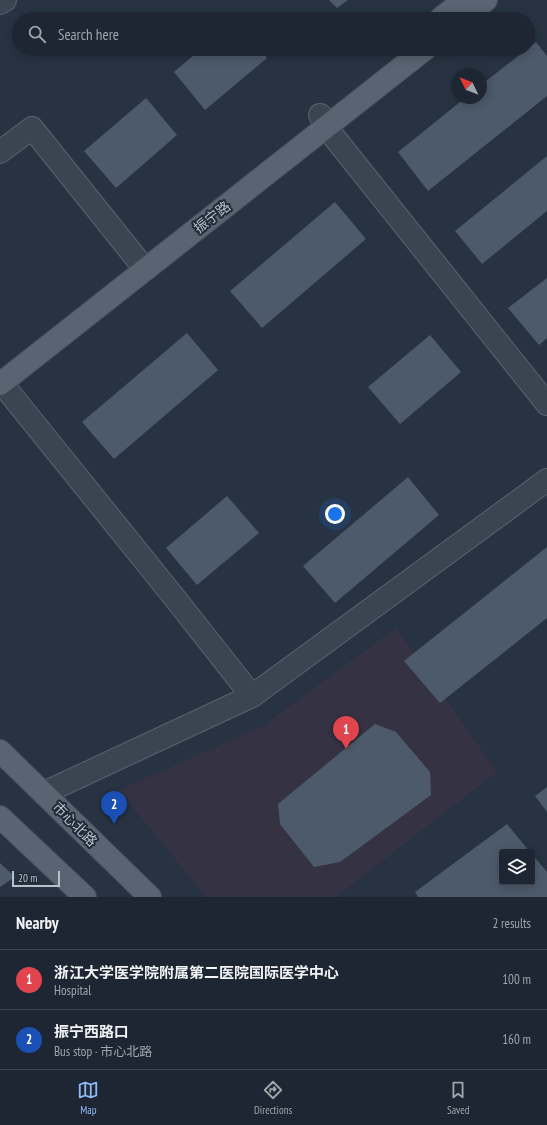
<!DOCTYPE html>
<html lang="en">
<head>
<meta charset="utf-8">
<style>
	:root { --surface:#1d2632; --page:#2a323e; --text:#f1f3f6; --muted:#a0a5ac; --line:#3b434d; --accent:#91baf8 }
	body { margin:0; font-family:"PT Sans Narrow","Noto Sans SC",sans-serif; background:var(--page); color:var(--text) }
	.controls { position:absolute; right:12px; bottom:12px; display:grid; overflow:hidden; border-radius:4px; box-shadow:0 2px 10px #0003 }
	.controls button { width:36px; height:36px; display:grid; place-items:center; padding:0; border:0; border-bottom:1px solid var(--line); background:var(--surface); color:var(--text); font:20px sans-serif }
	.compass { position:absolute; left:451px; top:68px; width:36px; height:36px; border-radius:50%; background:var(--surface); box-shadow:0 2px 10px #0003; rotate:313deg }
	.scale { position:absolute; left:12px; bottom:10px; width:48px; box-sizing:border-box; padding-left:4px; border:2px solid #b8c0cc; border-top:0; font-size:11px; line-height:14px; white-space:nowrap; color:#b8c0cc; -webkit-text-stroke:3px #202a37; paint-order:stroke }
	.you { position:absolute; left:335px; top:514px; width:14px; height:14px; margin:-10px; border:3px solid #fff; border-radius:50%; background:#1a73e8; box-shadow:0 0 0 6px #1a73e833 }
	.badge { display:grid; place-items:center; width:26px; height:26px; border-radius:50%; background:var(--accent); color:#fff; font-size:13px; font-weight:700 }
	.pin { position:absolute; translate:-50% -33px; filter:drop-shadow(0 1px 2px #0008) }
	.pin::after { content:''; position:absolute; top:21px; width:14px; height:12px; background:inherit; clip-path:polygon(0 0,100% 0,50% 100%) }
	.list { margin:0; padding:0; list-style:none }
	h2 { display:flex; justify-content:space-between; align-items:center; height:52px; margin:0; padding:0 16px; font-size:17px }
	h2 small { font-size:13px; font-weight:400; color:var(--muted) }
	.list li { display:grid; grid-template-columns:26px 1fr auto; gap:12px; align-items:center; box-sizing:border-box; height:60px; padding:0 16px; border-top:1px solid var(--line) }
	.list b { display:block; font-size:15px; white-space:nowrap }
	.list p { margin:0; font-size:13px; white-space:nowrap; color:var(--muted) }
	.list em { font-size:13px; font-style:normal; color:var(--muted) }
	.icon { flex:none; width:22px; height:22px; fill:none; stroke:currentColor; stroke-width:2; stroke-linecap:round; stroke-linejoin:round }
	.map { position:relative; flex:none; width:547px; height:897px; overflow:hidden }
	.search { position:absolute; background:var(--surface); box-shadow:0 2px 10px #0003; left:12px; right:12px; top:12px; height:44px; display:flex; align-items:center; gap:10px; box-sizing:border-box; padding:0 14px; border-radius:22px; color:var(--muted); font-size:15px }
	.sheet { height:172px; background:var(--surface) }
	nav { display:flex; justify-content:space-around; align-items:center; box-sizing:border-box; height:56px; border-top:1px solid var(--line); background:var(--surface); font-size:11px; color:var(--muted) }
	nav a { display:grid; justify-items:center; gap:2px }
	nav .on { color:var(--accent) }
	.map>svg:first-child { display:block }
	.medical { fill:#353343 }
	.building { fill:#4d5a6b }
	.lines { fill:none; stroke-linecap:round; stroke-linejoin:round }
	.minor-casing { stroke:#59636f; stroke-width:24 }
	.major-casing { stroke:#454e5b; stroke-width:24 }
	.minor { stroke:#3b4552; stroke-width:22 }
	.major { stroke:#596472; stroke-width:22 }
	.labels { text-anchor:middle; dominant-baseline:central; stroke-width:4; stroke-linejoin:round; paint-order:stroke }
	.street-label { font-size:14px; fill:#b8c0cc; stroke:#202a37 }
</style>
</head>
<body>
<div class="map">
<svg width="547" height="897" viewBox="0 0 547 897">
	<rect width="100%" height="100%" fill="#273342"/>
	<polygon class="medical" points="396,628 497,772 336,897 206,897 119,790 263,726"/>
	<g class="building">
		<polygon points="329,0 348,0 337,8"/>
		<polygon points="536,42 547,56 547,96 428,191 398,152 465,98 481,98 481,85"/>
		<polygon points="201,49 260,49 267,58 205,110 174,72"/>
		<polygon points="146,98 177,135 116,188 84,151"/>
		<polygon points="547,156 547,211 482,264 455,231"/>
		<polygon points="335,202 366,239 262,328 230,291"/>
		<polygon points="547,278 547,338 539,345 508,308"/>
		<polygon points="187,333 218,370 114,459 82,422"/>
		<polygon points="430,335 461,372 400,424 368,387"/>
		<polygon points="408,477 439,515 335,603 303,566"/>
		<polygon points="227,496 259,533 197,585 166,548"/>
		<polygon points="547,547 547,618 440,703 404,661"/>
		<polygon points="375,724 396,732 430,772 431,795 340,862 314,867 280,824 278,804"/>
		<polygon points="547,787 547,812 535,796"/>
		<polygon points="507,824 530,852 502,852 502,882 532,882 532,854 547,872 547,897 418,897 415,892"/>
		<polygon points="0,863 15,877 0,887"/>
	</g>
	<g class="lines">
		<g class="minor-casing">
			<g id="minor">
				<polyline points="0,3 5,0"/>
				<polyline points="320,115 326,127 547,404"/>
				<polyline points="0,152 32,128 140,263"/>
				<polyline points="0,381 174,597 252,696"/>
				<polyline points="44,793 252,696 547,480"/>
			</g>
		</g>
		<g class="major-casing">
			<g id="major">
				<polyline points="440,19 464,0"/>
				<polyline points="462,19 486,0"/>
				<polyline points="0,384 425,49"/>
				<polyline points="0,751 150,897"/>
				<polyline points="0,817 85,897"/>
			</g>
		</g>
		<use href="#minor" class="minor"/>
		<use href="#major" class="major"/>
	</g>
	<g class="labels">
		<g class="street-label">
			<text transform="translate(212 217) rotate(-38)">振宁路</text>
			<text transform="translate(75 824) rotate(45)">市心北路</text>
		</g>
	</g>
</svg>
<div class="controls">
<button><svg class="icon" aria-label="layers" viewBox="0 0 24 24"><path d="M12 4l9 5-9 5-9-5zM3 14l9 5 9-5"/></svg></button>
</div>
<svg class="compass" viewBox="-18 -18 36 36"><path d="M0-13l5 13h-10z" fill="#e53935"/><path d="M0 13l5-13h-10z" fill="#a0a5ac"/></svg>
<div class="scale">20 m</div>
<div class="you"></div>
<div class="pin badge" style="left:346px;top:749px;background:#e0444e">1</div>
<div class="pin badge" style="left:114px;top:824px;background:#1a4fb4">2</div>
<div class="search"><svg class="icon" aria-label="search" viewBox="0 0 24 24"><circle cx="10" cy="10" r="6"/><path d="M15 15l6 6"/></svg>Search here</div>
</div>
<section class="sheet">
<h2>Nearby<small>2 results</small></h2>
<ul class="list">
<li><span class="badge" style="background:#e0444e">1</span><div><b>浙江大学医学院附属第二医院国际医学中心</b><p>Hospital</p></div><em>100 m</em></li>
<li><span class="badge" style="background:#1a4fb4">2</span><div><b>振宁西路口</b><p>Bus stop · 市心北路</p></div><em>160 m</em></li>
</ul>
</section>
<nav>
<a class="on"><svg class="icon" aria-label="map" viewBox="0 0 24 24"><path d="M3 6l6-2 6 2 6-2v14l-6 2-6-2-6 2zM9 4v14M15 6v14"/></svg>Map</a>
<a><svg class="icon" aria-label="directions" viewBox="0 0 24 24"><path d="M12 3l9 9-9 9-9-9zM9 14v-3h6M13 9l2 2-2 2"/></svg>Directions</a>
<a><svg class="icon" aria-label="saved" viewBox="0 0 24 24"><path d="M7 4h10v16l-5-4-5 4z"/></svg>Saved</a>
</nav>
</body>
</html>
